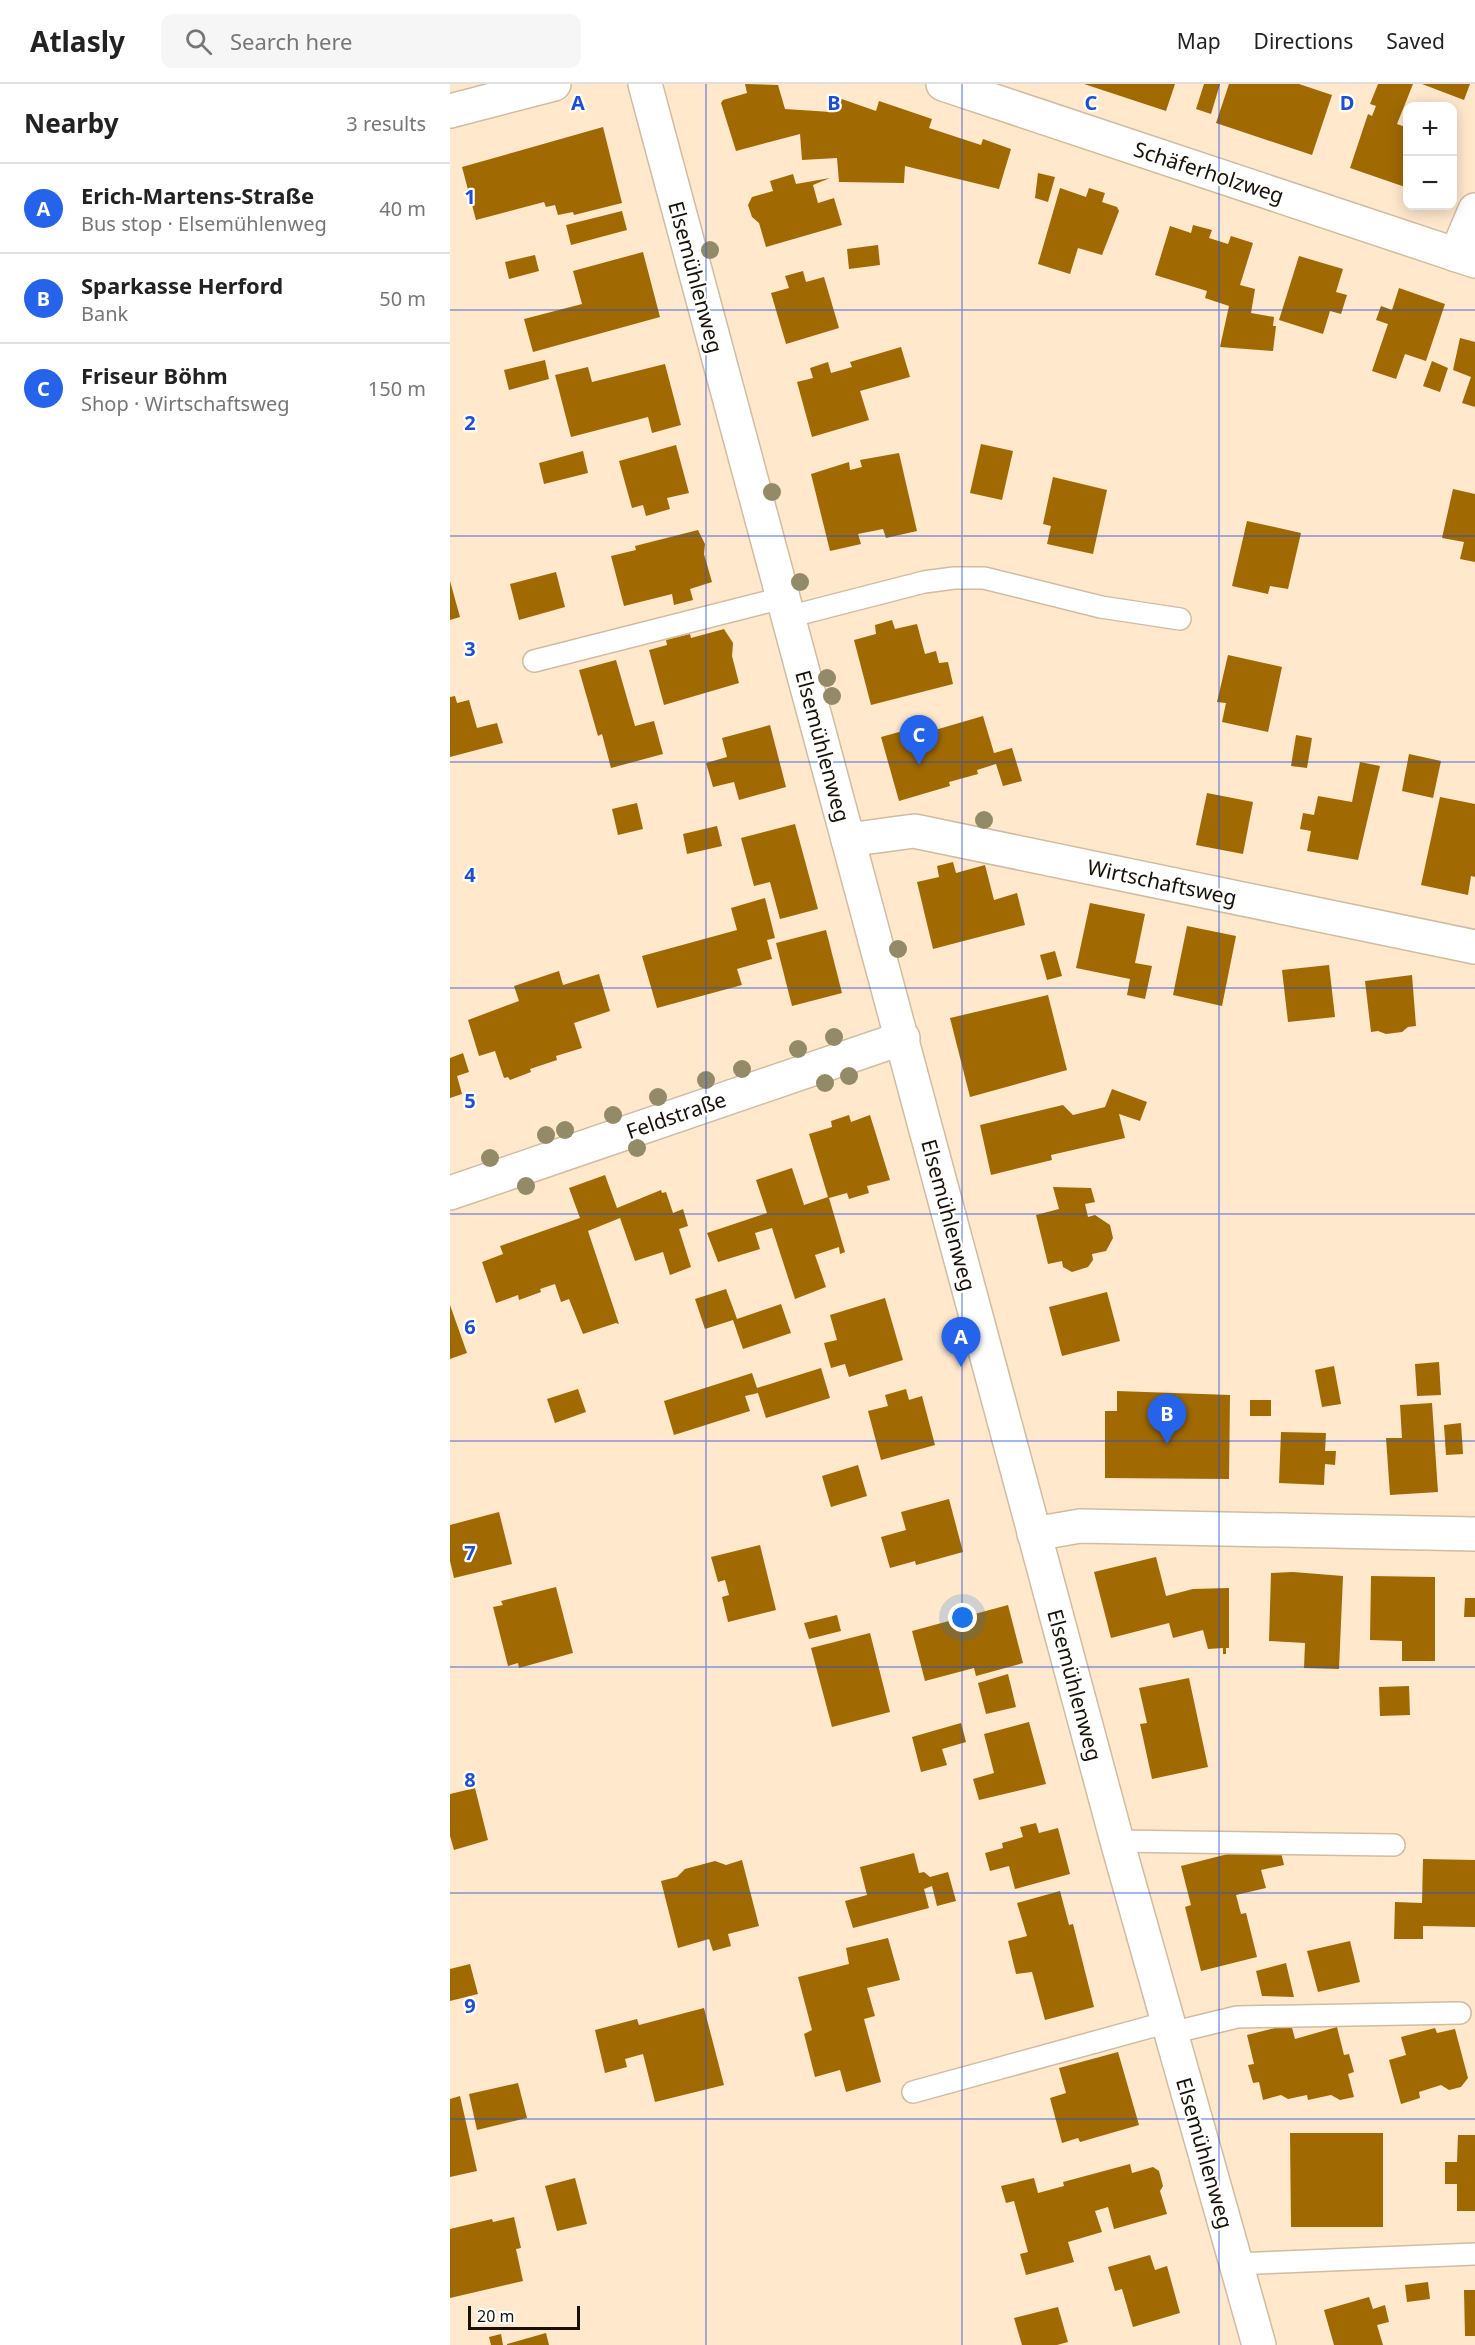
<!DOCTYPE html>
<html lang="en">
<head>
<meta charset="utf-8">
<style>
	:root { --surface:#fff; --page:#f6f6f6; --text:#222; --muted:#767676; --line:#e0e0e0; --accent:#2563eb }
	body { margin:0; font-family:"Noto Sans",sans-serif; background:var(--page); color:var(--text) }
	.controls { position:absolute; right:18px; top:18px; display:grid; overflow:hidden; border-radius:12px; box-shadow:0 3px 15px #0003 }
	.controls button { width:54px; height:54px; display:grid; place-items:center; padding:0; border:0; border-bottom:2px solid var(--line); background:var(--surface); color:var(--text); font:30px sans-serif }
	.scale { position:absolute; left:18px; bottom:15px; width:112px; box-sizing:border-box; padding-left:6px; border:3px solid #191107; border-top:0; font-size:16px; line-height:21px; white-space:nowrap; color:#191107; -webkit-text-stroke:4px #fff; paint-order:stroke }
	.you { position:absolute; left:513px; top:1534px; width:21px; height:21px; margin:-15px; border:4px solid #fff; border-radius:50%; background:#1a73e8; box-shadow:0 0 0 9px #1a73e833 }
	.badge { display:grid; place-items:center; width:39px; height:39px; border-radius:50%; background:var(--accent); color:#fff; font-size:20px; font-weight:700 }
	.pin { position:absolute; translate:-50% -50px; filter:drop-shadow(0 2px 3px #0008) }
	.pin::after { content:''; position:absolute; top:32px; width:21px; height:18px; background:inherit; clip-path:polygon(0 0,100% 0,50% 100%) }
	.list { margin:0; padding:0; list-style:none }
	h2 { display:flex; justify-content:space-between; align-items:center; height:78px; margin:0; padding:0 24px; font-size:26px }
	h2 small { font-size:20px; font-weight:400; color:var(--muted) }
	.list li { display:grid; grid-template-columns:39px 1fr auto; gap:18px; align-items:center; box-sizing:border-box; height:90px; padding:0 24px; border-top:2px solid var(--line) }
	.list b { display:block; font-size:22px; white-space:nowrap }
	.list p { margin:0; font-size:20px; white-space:nowrap; color:var(--muted) }
	.list em { font-size:20px; font-style:normal; color:var(--muted) }
	.icon { flex:none; width:33px; height:33px; fill:none; stroke:currentColor; stroke-width:2; stroke-linecap:round; stroke-linejoin:round }
	.map { position:relative; flex:none; width:1025px; height:2261px; overflow:hidden }
	header { display:flex; align-items:center; gap:36px; box-sizing:border-box; height:84px; padding:0 30px; background:var(--surface); border-bottom:2px solid var(--line) }
	header strong { font-size:28px }
	nav { display:flex; gap:33px; margin-inline-start:auto; font-size:21px }
	.search { width:420px; height:54px; background:var(--page); display:flex; align-items:center; gap:15px; box-sizing:border-box; padding:0 21px; border-radius:12px; color:var(--muted); font-size:22px }
	main { display:flex }
	aside { flex:1; background:var(--surface) }
	.map>svg:first-child { display:block }
	.building { fill:#a06902 }
	.lines { fill:none; stroke-linecap:round; stroke-linejoin:round }
	.service-casing { stroke:#d2bca1; stroke-width:24 }
	.minor-casing { stroke:#d2bca1; stroke-width:36 }
	.service { stroke:#fff; stroke-width:21 }
	.minor { stroke:#fff; stroke-width:33 }
	.tree { fill:#938a67 }
	.grid { fill:none; stroke:#1d4ed8; stroke-width:1.5; stroke-opacity:0.55 }
	.labels { text-anchor:middle; dominant-baseline:central; stroke-width:4.5; stroke-linejoin:round; paint-order:stroke }
	.street-label { font-size:21px; fill:#191107; stroke:#fff }
	.grid-label { font-size:20px; text-anchor:middle; font-weight:bold; fill:#1d4ed8; stroke:#fff; stroke-width:4.5; stroke-linejoin:round; paint-order:stroke }
</style>
</head>
<body>
<header>
<strong>Atlasly</strong>
<div class="search"><svg class="icon" aria-label="search" viewBox="0 0 24 24"><circle cx="10" cy="10" r="6"/><path d="M15 15l6 6"/></svg>Search here</div>
<nav><a>Map</a><a>Directions</a><a>Saved</a></nav>
</header>
<main>
<aside>
<h2>Nearby<small>3 results</small></h2>
<ul class="list">
<li><span class="badge">A</span><div><b>Erich-Martens-Straße</b><p>Bus stop · Elsemühlenweg</p></div><em>40 m</em></li>
<li><span class="badge">B</span><div><b>Sparkasse Herford</b><p>Bank</p></div><em>50 m</em></li>
<li><span class="badge">C</span><div><b>Friseur Böhm</b><p>Shop · Wirtschaftsweg</p></div><em>150 m</em></li>
</ul>
</aside>
<div class="map">
<svg width="1025" height="2261" viewBox="0 0 1025 2261">
	<rect width="100%" height="100%" fill="#ffe8cc"/>
	<g class="building">
		<polygon points="295,0 328,1 335,25 381,28 386,13 426,27 429,17 482,35 479,44 531,61 533,55 561,65 549,105 455,82 454,99 389,98 387,74 352,76 350,50 286,67 271,19 273,16 297,9"/>
		<polygon points="634,0 725,0 716,27"/>
		<polygon points="754,0 770,0 761,30 746,25"/>
		<polygon points="779,0 849,0 882,11 862,71 766,39"/>
		<polygon points="928,0 963,0 947,40 958,44 958,104 900,84 918,30 922,32 926,22 920,20"/>
		<polygon points="972,0 1020,0 1014,16"/>
		<polygon points="153,43 172,119 124,131 123,128 108,131 105,121 96,123 94,118 26,136 12,83"/>
		<polygon points="588,89 605,93 598,118 585,114"/>
		<polygon points="343,90 346,100 380,94 363,101 368,119 384,114 392,141 316,163 309,139 302,133 298,121 302,113 323,107 320,97"/>
		<polygon points="610,104 636,113 639,104 655,109 652,118 667,123 669,127 652,171 628,164 620,190 588,180"/>
		<polygon points="172,127 177,146 121,161 116,141"/>
		<polygon points="743,141 762,146 759,154 778,160 781,152 803,159 790,201 805,205 801,229 824,233 823,242 826,242 823,267 770,263 779,222 755,214 757,207 705,191 720,142 741,149"/>
		<polygon points="428,161 430,181 399,185 397,165"/>
		<polygon points="193,168 210,233 83,268 74,235 132,220 123,187"/>
		<polygon points="85,171 89,187 59,195 55,178"/>
		<polygon points="849,172 893,185 886,208 897,211 891,230 880,227 873,250 829,236"/>
		<polygon points="353,187 356,198 374,193 389,244 336,260 321,209 339,204 335,192"/>
		<polygon points="949,204 995,220 976,277 955,270 946,295 922,287 938,240 926,236 931,222 942,226"/>
		<polygon points="1010,254 1025,258 1025,323 1012,319 1021,293 1003,286"/>
		<polygon points="451,263 460,293 410,307 419,336 362,353 347,298 363,294 360,284 378,278 381,289 402,283 400,278"/>
		<polygon points="95,276 99,295 59,306 54,286"/>
		<polygon points="982,277 998,284 990,308 973,302"/>
		<polygon points="215,280 231,341 202,349 198,333 121,353 105,291 138,283 142,298"/>
		<polygon points="531,360 563,367 552,416 520,409"/>
		<polygon points="226,361 239,409 217,414 220,425 196,432 193,421 182,424 169,377"/>
		<polygon points="133,367 138,389 94,400 89,379"/>
		<polygon points="449,369 467,447 436,454 433,445 408,450 411,460 380,467 361,390 399,378 400,386 412,383 410,376"/>
		<polygon points="603,393 657,406 643,470 597,460 601,442 593,440"/>
		<polygon points="1003,405 1025,410 1025,478 1010,475 1014,458 992,454"/>
		<polygon points="797,437 851,449 838,505 820,502 818,510 782,502"/>
		<polygon points="248,446 255,460 254,470 262,498 240,505 243,516 224,521 222,510 174,522 161,472 186,466 185,462"/>
		<polygon points="106,488 115,523 69,536 60,500"/>
		<polygon points="0,497 10,533 0,536"/>
		<polygon points="442,536 445,545 467,540 475,570 486,567 489,579 498,578 503,600 421,621 404,556 426,550 425,541"/>
		<polygon points="274,545 283,559 282,572 289,599 214,621 199,566 217,561 216,556 240,550 241,554"/>
		<polygon points="778,571 832,583 818,648 772,638 776,619 767,618"/>
		<polygon points="166,576 185,642 204,637 213,670 161,684 152,650 148,652 129,586"/>
		<polygon points="5,612 7,619 19,616 27,644 47,639 53,659 0,673 0,613"/>
		<polygon points="533,632 544,669 562,664 572,697 553,702 546,680 527,686 528,690 499,698 500,702 449,717 431,653 482,639 485,646"/>
		<polygon points="320,641 336,703 289,716 284,698 263,703 256,679 277,673 272,654"/>
		<polygon points="846,651 862,654 857,684 841,682"/>
		<polygon points="959,670 991,677 983,714 952,707"/>
		<polygon points="910,678 930,682 908,776 857,767 861,747 850,745 853,729 864,731 868,712 902,718"/>
		<polygon points="757,709 803,718 793,770 746,761"/>
		<polygon points="990,713 1025,720 1025,793 1021,792 1018,811 971,801"/>
		<polygon points="187,719 193,745 168,751 162,725"/>
		<polygon points="345,740 368,825 330,835 320,798 304,802 291,754"/>
		<polygon points="267,742 272,762 237,770 233,750"/>
		<polygon points="503,778 506,789 535,781 544,816 567,809 575,841 483,865 467,798 489,793 487,782"/>
		<polygon points="315,814 325,854 317,856 322,875 287,885 292,901 207,924 192,872 287,846 281,824"/>
		<polygon points="640,819 695,830 685,879 702,882 695,915 677,911 680,895 626,884"/>
		<polygon points="737,842 786,852 772,922 723,911"/>
		<polygon points="376,846 392,909 342,922 326,859"/>
		<polygon points="605,867 612,892 597,896 590,871"/>
		<polygon points="879,881 885,933 838,938 832,886"/>
		<polygon points="109,887 113,901 149,890 160,927 124,939 132,964 106,972 107,976 80,985 81,988 60,996 58,993 54,994 45,967 29,972 18,936 69,917 64,902"/>
		<polygon points="962,891 966,942 958,943 952,948 936,950 928,947 921,948 915,897"/>
		<polygon points="598,911 617,986 520,1013 500,934"/>
		<polygon points="13,969 19,988 7,992 12,1010 0,1014 0,974"/>
		<polygon points="662,1005 697,1018 690,1037 669,1030 675,1054 601,1071 602,1076 541,1091 530,1041 613,1021 623,1031 655,1023"/>
		<polygon points="399,1031 401,1038 420,1031 440,1096 417,1102 419,1109 399,1115 397,1109 379,1114 395,1168 390,1170 389,1163 365,1171 376,1203 345,1215 322,1144 305,1149 310,1165 268,1178 257,1149 317,1129 306,1096 342,1084 354,1121 378,1113 359,1050 382,1043 381,1037"/>
		<polygon points="155,1091 167,1124 211,1106 212,1109 216,1108 223,1129 233,1125 238,1142 229,1145 241,1183 220,1191 213,1168 185,1177 170,1134 138,1147 169,1240 166,1239 133,1250 119,1215 111,1218 105,1200 90,1205 91,1208 69,1216 68,1211 46,1219 32,1178 53,1170 50,1162 130,1134 119,1104"/>
		<polygon points="603,1103 641,1104 645,1118 635,1120 638,1133 645,1131 660,1141 663,1154 656,1167 642,1170 643,1176 638,1183 622,1188 613,1183 612,1177 598,1180 586,1131 609,1125"/>
		<polygon points="276,1205 287,1235 331,1220 341,1249 293,1265 283,1236 255,1245 245,1215"/>
		<polygon points="657,1208 670,1257 612,1272 599,1223"/>
		<polygon points="435,1214 453,1276 399,1293 395,1280 381,1284 374,1259 387,1256 380,1231"/>
		<polygon points="0,1221 17,1269 0,1275"/>
		<polygon points="989,1278 991,1311 967,1312 965,1280"/>
		<polygon points="884,1282 891,1320 872,1323 865,1286"/>
		<polygon points="371,1284 380,1314 316,1334 308,1309 295,1312 300,1327 224,1351 214,1317 302,1289 307,1304"/>
		<polygon points="128,1305 136,1328 105,1339 97,1315"/>
		<polygon points="456,1305 459,1316 472,1312 485,1361 431,1376 418,1327 438,1322 435,1311"/>
		<polygon points="667,1307 780,1311 779,1395 655,1394 655,1327 667,1327"/>
		<rect x="800" y="1316" width="21" height="16"/>
		<polygon points="982,1319 988,1408 940,1411 936,1354 952,1354 950,1321"/>
		<polygon points="1011,1339 1013,1370 996,1371 994,1341"/>
		<polygon points="831,1348 876,1349 875,1367 886,1367 885,1381 875,1380 874,1401 829,1399"/>
		<polygon points="408,1381 417,1412 381,1423 372,1392"/>
		<polygon points="499,1415 513,1468 466,1481 465,1477 440,1484 431,1453 456,1446 451,1428"/>
		<polygon points="49,1428 62,1480 4,1494 0,1477 0,1441"/>
		<polygon points="310,1461 326,1526 278,1538 272,1513 279,1511 275,1496 268,1498 261,1473"/>
		<polygon points="706,1473 716,1512 743,1505 779,1504 779,1564 776,1564 776,1570 773,1570 773,1564 758,1565 753,1546 723,1554 719,1539 661,1554 644,1488"/>
		<polygon points="843,1488 893,1492 889,1585 854,1584 855,1559 819,1557 821,1489"/>
		<polygon points="921,1492 985,1493 985,1577 952,1577 952,1557 920,1556"/>
		<polygon points="106,1503 123,1569 69,1584 68,1579 58,1582 43,1523 53,1521 51,1517"/>
		<polygon points="1015,1514 1025,1514 1025,1533 1014,1533"/>
		<polygon points="558,1521 573,1579 526,1592 524,1584 475,1597 462,1547"/>
		<polygon points="387,1531 391,1547 359,1555 354,1539"/>
		<polygon points="420,1549 440,1628 382,1643 361,1564"/>
		<polygon points="558,1590 566,1623 536,1630 528,1599"/>
		<polygon points="739,1594 758,1683 702,1695 690,1640 697,1639 689,1604"/>
		<polygon points="959,1602 960,1631 930,1632 929,1603"/>
		<polygon points="579,1638 596,1700 529,1716 523,1695 544,1689 534,1650"/>
		<polygon points="511,1639 516,1658 492,1665 497,1681 471,1688 462,1653"/>
		<polygon points="25,1704 38,1756 4,1766 0,1752 0,1710"/>
		<polygon points="586,1739 589,1749 608,1744 620,1790 565,1805 559,1782 540,1787 535,1769 553,1764 552,1759 573,1753 570,1743"/>
		<polygon points="805,1763 830,1764 834,1781 811,1786 816,1804 786,1811 791,1830 796,1829 807,1873 751,1887 735,1823 741,1821 731,1782"/>
		<polygon points="464,1769 469,1789 474,1788 480,1793 498,1788 506,1817 487,1822 482,1802 474,1805 479,1824 403,1844 395,1817 417,1811 410,1783"/>
		<polygon points="973,1775 1025,1776 1025,1843 973,1842 973,1855 944,1855 945,1818 972,1819"/>
		<polygon points="292,1776 309,1842 278,1850 281,1862 263,1867 259,1855 228,1864 211,1797 227,1793 235,1785 265,1777 276,1781"/>
		<polygon points="610,1807 619,1841 623,1840 644,1923 595,1936 582,1888 566,1890 558,1857 577,1852 567,1819"/>
		<polygon points="438,1854 450,1896 417,1904 425,1932 414,1935 431,1998 396,2008 390,1986 365,1993 354,1950 362,1946 348,1893 399,1880 396,1864"/>
		<polygon points="900,1857 910,1898 868,1908 857,1867"/>
		<polygon points="836,1879 844,1913 812,1912 806,1887"/>
		<polygon points="20,1880 28,1910 0,1917 0,1885"/>
		<polygon points="254,1924 274,2001 205,2018 193,1970 175,1975 177,1983 155,1989 145,1946 187,1935 189,1941"/>
		<polygon points="841,1940 845,1955 887,1943 894,1971 899,1970 904,1988 898,1990 904,2013 890,2016 881,2011 858,2016 857,2011 838,2015 831,2011 813,2016 809,1998 803,1999 798,1981 804,1980 797,1951"/>
		<polygon points="985,1944 987,1949 1005,1945 1018,1994 1011,2003 999,2006 991,2001 969,2008 970,2014 951,2020 939,1976 956,1971 951,1953"/>
		<polygon points="668,1968 689,2041 630,2058 628,2054 612,2059 600,2014 616,2009 609,1984"/>
		<polygon points="68,1999 77,2034 27,2046 19,2010"/>
		<polygon points="10,2012 27,2087 0,2093 0,2015"/>
		<polygon points="840,2049 933,2049 933,2143 841,2143"/>
		<polygon points="1008,2051 1025,2051 1025,2127 1007,2127 1007,2100 995,2100 995,2078 1007,2078"/>
		<polygon points="680,2080 682,2089 703,2083 709,2087 713,2102 710,2107 717,2130 664,2145 658,2123 645,2127 652,2148 618,2158 624,2178 576,2191 570,2170 578,2168 564,2117 556,2119 551,2102 584,2094 588,2109 614,2102 613,2098"/>
		<polygon points="125,2094 137,2140 107,2147 95,2102"/>
		<polygon points="64,2133 71,2164 66,2165 73,2197 0,2214 0,2145 42,2135 43,2138"/>
		<polygon points="700,2171 705,2186 717,2182 730,2229 683,2243 672,2205 665,2207 658,2183"/>
		<polygon points="978,2198 980,2215 957,2218 955,2201"/>
		<polygon points="1014,2206 1025,2206 1025,2252 1015,2252"/>
		<polygon points="919,2213 923,2225 935,2221 939,2238 927,2241 933,2261 884,2261 874,2226"/>
		<polygon points="608,2223 618,2258 607,2261 572,2261 564,2234"/>
		<polygon points="96,2249 99,2261 57,2261 57,2260"/>
		<polygon points="51,2250 53,2261 41,2261 39,2253"/>
	</g>
	<g class="lines">
		<g class="service-casing">
			<g id="service">
				<polyline points="338,533 474,498 504,494 534,494 651,523 730,535"/>
				<polyline points="84,577 332,514"/>
				<polyline points="667,1757 944,1761"/>
				<polyline points="721,1949 787,1933 1010,1929"/>
				<polyline points="463,2008 718,1938"/>
				<polyline points="786,2180 1025,2170"/>
			</g>
		</g>
		<g class="minor-casing">
			<g id="minor">
				<polyline points="195,0 667,1757 809,2261"/>
				<polyline points="493,0 1025,177"/>
				<polyline points="0,27 104,0"/>
				<polyline points="1006,171 1025,126"/>
				<polyline points="398,756 464,747 1025,863"/>
				<polyline points="0,1109 453,954"/>
				<polyline points="584,1450 630,1442 1025,1450"/>
			</g>
		</g>
		<use href="#service" class="service"/>
		<use href="#minor" class="minor"/>
	</g>
	<g class="tree">
		<circle cx="260" cy="166" r="9"/>
		<circle cx="322" cy="408" r="9"/>
		<circle cx="350" cy="498" r="9"/>
		<circle cx="377" cy="594" r="9"/>
		<circle cx="382" cy="612" r="9"/>
		<circle cx="534" cy="736" r="9"/>
		<circle cx="448" cy="865" r="9"/>
		<circle cx="384" cy="953" r="9"/>
		<circle cx="348" cy="965" r="9"/>
		<circle cx="292" cy="985" r="9"/>
		<circle cx="399" cy="992" r="9"/>
		<circle cx="256" cy="996" r="9"/>
		<circle cx="375" cy="999" r="9"/>
		<circle cx="208" cy="1013" r="9"/>
		<circle cx="163" cy="1031" r="9"/>
		<circle cx="115" cy="1046" r="9"/>
		<circle cx="96" cy="1051" r="9"/>
		<circle cx="187" cy="1064" r="9"/>
		<circle cx="40" cy="1074" r="9"/>
		<circle cx="76" cy="1102" r="9"/>
	</g>
	<path class="grid" d="M256,0V2261M512,0V2261M769,0V2261M0,226H1025M0,452H1025M0,678H1025M0,904H1025M0,1130H1025M0,1357H1025M0,1583H1025M0,1809H1025M0,2035H1025"/>
	<g class="labels">
		<g class="street-label">
			<text transform="translate(759 88) rotate(18)">Schäferholzweg</text>
			<text transform="translate(246 193) rotate(75)">Elsemühlenweg</text>
			<text transform="translate(373 662) rotate(75)">Elsemühlenweg</text>
			<text transform="translate(712 798) rotate(12)">Wirtschaftsweg</text>
			<text transform="translate(226 1031) rotate(-19)">Feldstraße</text>
			<text transform="translate(499 1131) rotate(75)">Elsemühlenweg</text>
			<text transform="translate(625 1601) rotate(75)">Elsemühlenweg</text>
			<text transform="translate(755 2069) rotate(74)">Elsemühlenweg</text>
		</g>
	</g>
	<g class="grid-label">
		<text x="128" y="26">A</text>
		<text x="384" y="26">B</text>
		<text x="641" y="26">C</text>
		<text x="897" y="26">D</text>
		<text x="20" y="120">1</text>
		<text x="20" y="346">2</text>
		<text x="20" y="572">3</text>
		<text x="20" y="798">4</text>
		<text x="20" y="1024">5</text>
		<text x="20" y="1250">6</text>
		<text x="20" y="1476">7</text>
		<text x="20" y="1703">8</text>
		<text x="20" y="1929">9</text>
	</g>
</svg>
<div class="controls">
<button>+</button>
<button>−</button>
</div>
<div class="scale">20 m</div>
<div class="you"></div>
<div class="pin badge" style="left:511px;top:1283px">A</div>
<div class="pin badge" style="left:717px;top:1360px">B</div>
<div class="pin badge" style="left:469px;top:681px">C</div>
</div>
</main>
</body>
</html>
